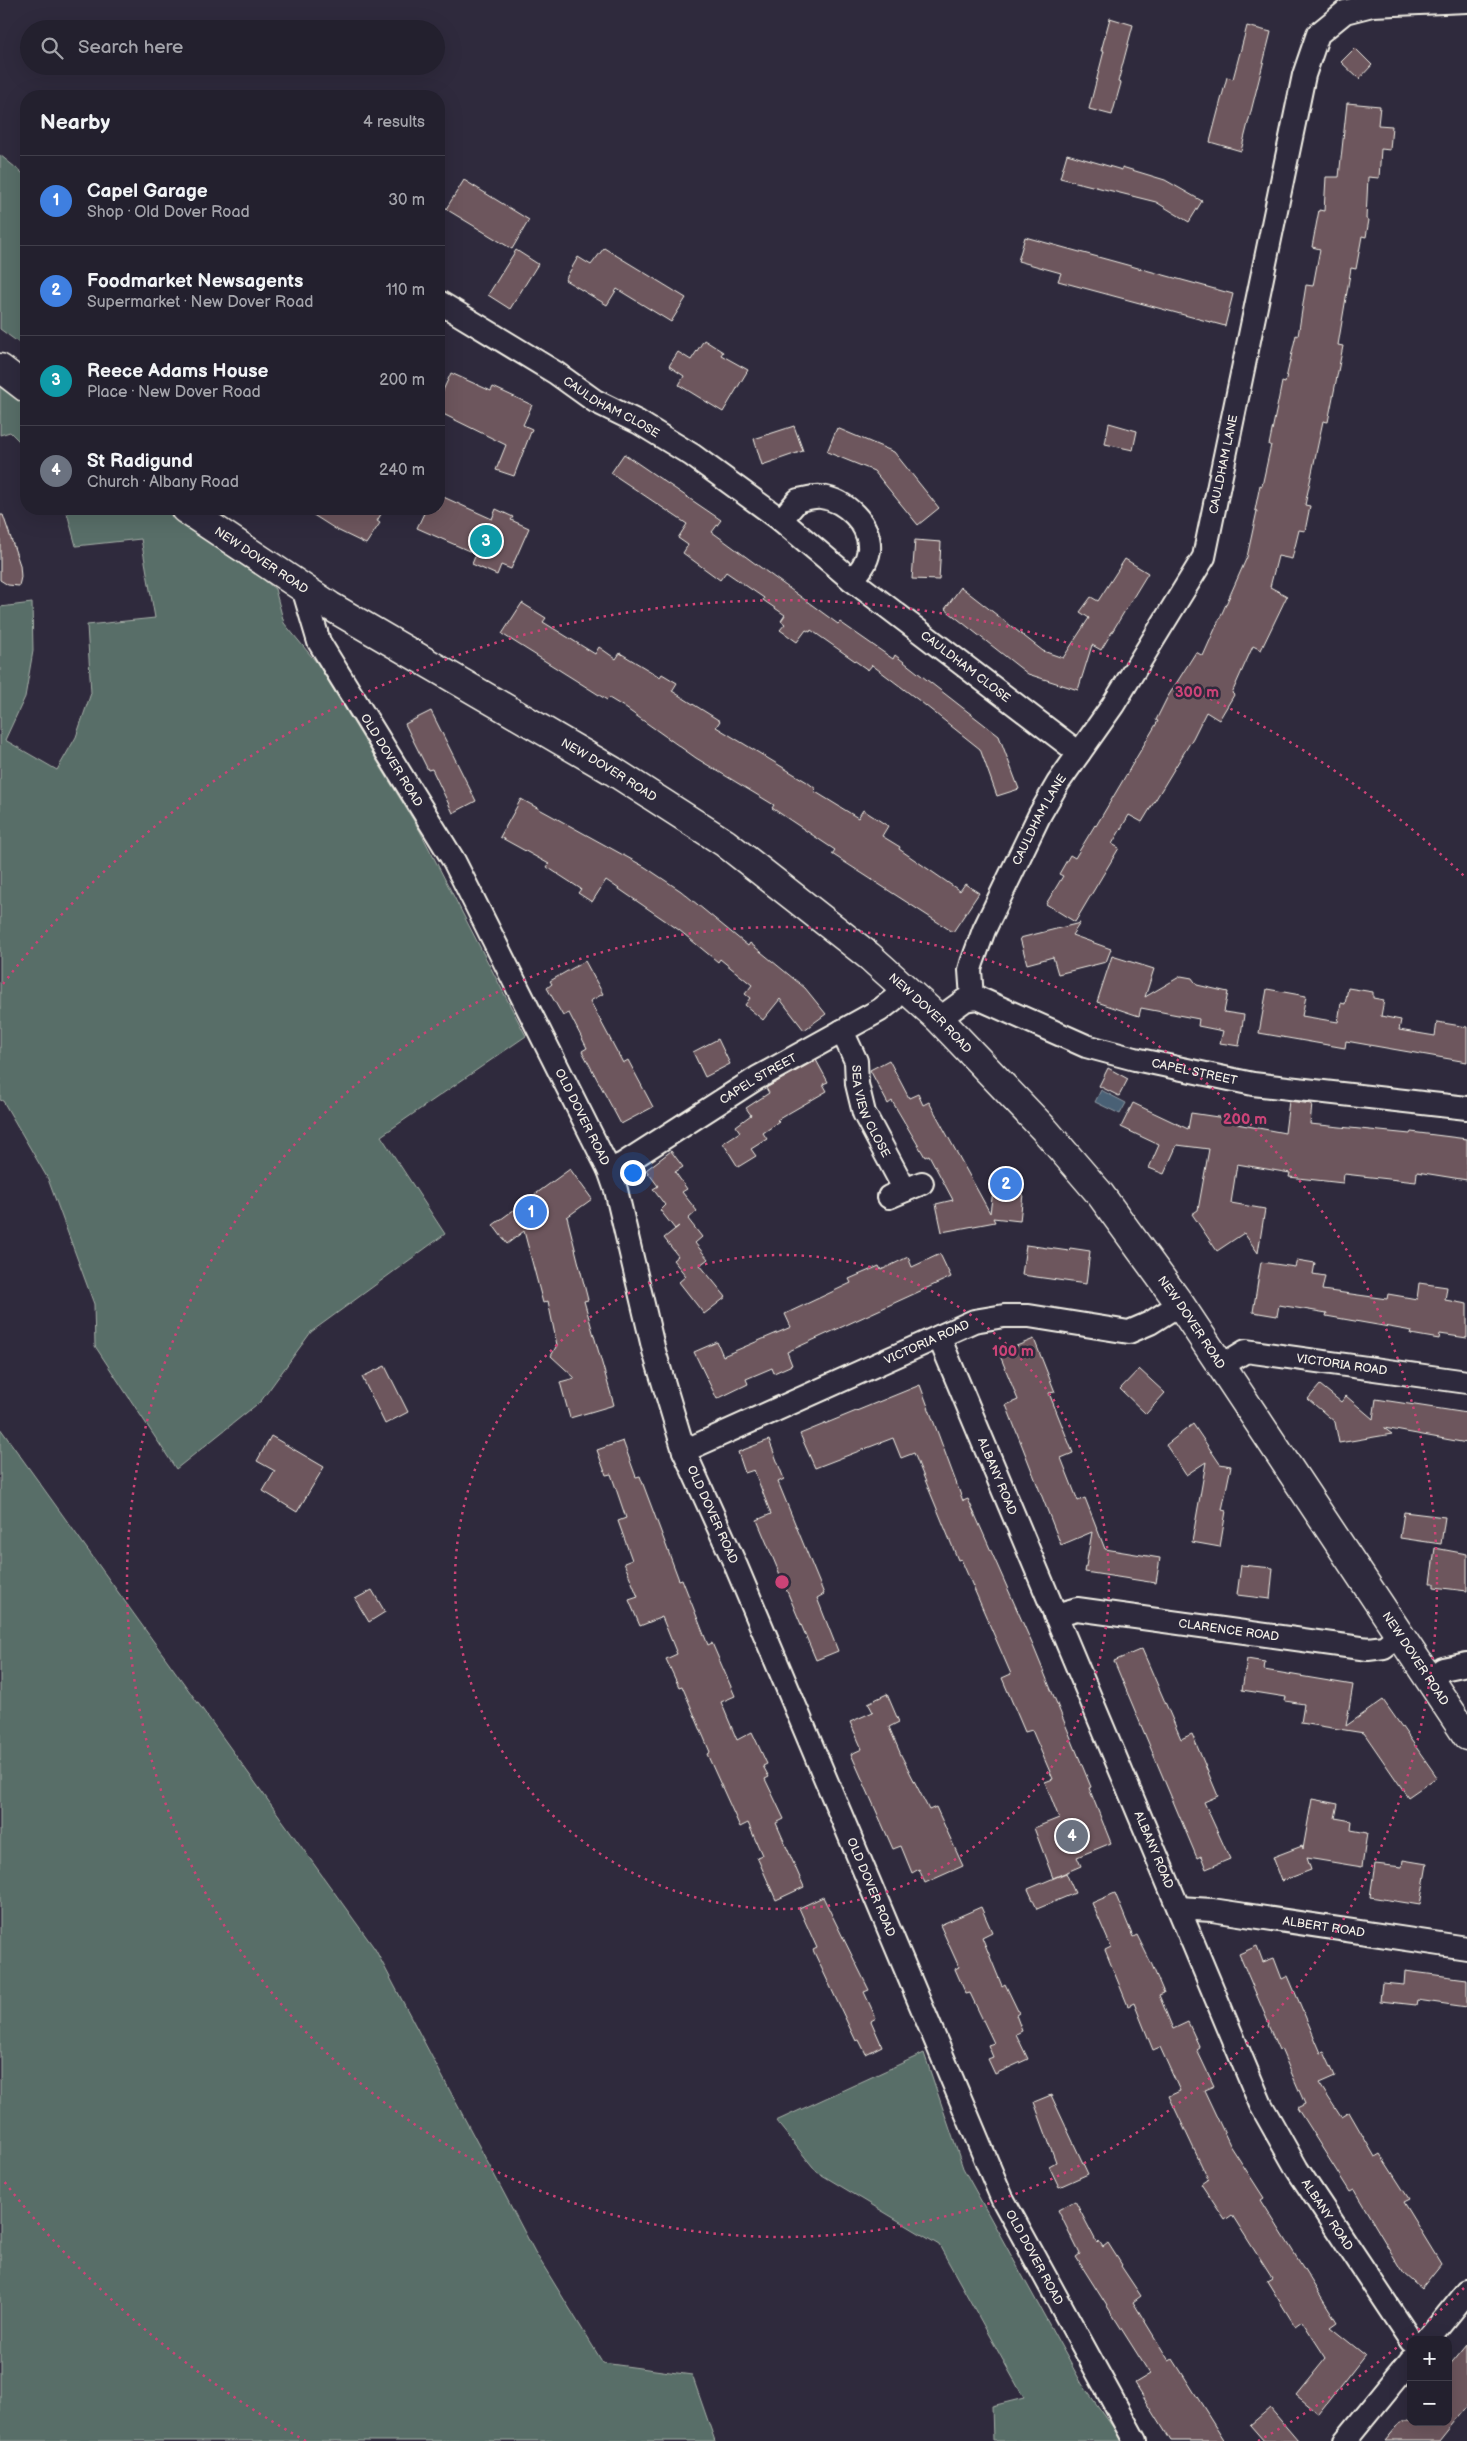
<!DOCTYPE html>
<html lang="en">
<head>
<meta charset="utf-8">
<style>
	:root { --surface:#23202e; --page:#2b2836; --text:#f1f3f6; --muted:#a3a3aa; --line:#403e4a; --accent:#d93025 }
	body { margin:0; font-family:"Balsamiq Sans",sans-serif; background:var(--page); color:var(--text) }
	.controls { position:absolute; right:15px; bottom:15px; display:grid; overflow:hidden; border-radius:10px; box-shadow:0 5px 20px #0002 }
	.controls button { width:45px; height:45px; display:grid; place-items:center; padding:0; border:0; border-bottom:1px solid var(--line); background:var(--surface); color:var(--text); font:25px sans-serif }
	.you { position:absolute; left:632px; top:1172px; width:18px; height:18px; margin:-12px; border:4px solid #fff; border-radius:50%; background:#1a73e8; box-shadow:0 0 0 8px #1a73e833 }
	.badge { display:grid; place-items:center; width:32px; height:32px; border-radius:50%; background:var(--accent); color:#fff; font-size:16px; font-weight:700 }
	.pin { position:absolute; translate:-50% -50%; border:2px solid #fff; box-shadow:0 1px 5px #0006 }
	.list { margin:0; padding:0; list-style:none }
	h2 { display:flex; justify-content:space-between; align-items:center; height:65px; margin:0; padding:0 20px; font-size:21px }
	h2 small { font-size:16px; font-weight:400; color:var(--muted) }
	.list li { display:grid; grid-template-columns:32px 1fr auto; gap:15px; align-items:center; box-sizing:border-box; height:90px; padding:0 20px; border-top:1px solid var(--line) }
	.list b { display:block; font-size:19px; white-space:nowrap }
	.list p { margin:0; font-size:16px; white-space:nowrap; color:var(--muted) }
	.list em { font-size:16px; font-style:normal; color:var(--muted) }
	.icon { flex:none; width:28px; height:28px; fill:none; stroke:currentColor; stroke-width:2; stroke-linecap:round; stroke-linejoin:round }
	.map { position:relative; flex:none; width:1467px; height:2441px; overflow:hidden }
	.search { position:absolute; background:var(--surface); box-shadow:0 5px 20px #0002; left:20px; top:20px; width:425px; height:55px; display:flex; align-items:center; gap:12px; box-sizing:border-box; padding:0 18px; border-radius:28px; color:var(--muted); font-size:19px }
	.panel { position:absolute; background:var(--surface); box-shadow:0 5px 20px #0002; left:20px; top:90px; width:425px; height:425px; border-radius:20px }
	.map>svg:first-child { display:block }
	.green { fill:#586e68; stroke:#a6b0a8 }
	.water { fill:#4a6075; stroke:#8e9aa3 }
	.building { fill:#6d565d; stroke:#f4f1e8 }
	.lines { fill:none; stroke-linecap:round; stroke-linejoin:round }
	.street-casing { stroke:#f4f1e8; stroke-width:26 }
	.secondary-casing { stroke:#f4f1e8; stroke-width:31 }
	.street { stroke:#2f2a3d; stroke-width:22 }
	.secondary { stroke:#2f2a3d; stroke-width:28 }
	.ring { fill:none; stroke:#cc4377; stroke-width:2.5; stroke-dasharray:2.5 5 }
	.labels { text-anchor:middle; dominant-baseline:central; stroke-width:5; stroke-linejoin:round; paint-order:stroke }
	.street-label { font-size:12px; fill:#f4f1e8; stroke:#2f2a3d }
	.centre { fill:#cc4377; stroke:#2f2a3d; stroke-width:2.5 }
	.ring-label { font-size:15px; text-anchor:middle; font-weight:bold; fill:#cc4377; stroke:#2f2a3d; stroke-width:5; stroke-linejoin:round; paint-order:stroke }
</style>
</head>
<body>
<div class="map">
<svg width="1467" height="2441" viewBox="0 0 1467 2441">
	<rect width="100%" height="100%" fill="#2f2a3d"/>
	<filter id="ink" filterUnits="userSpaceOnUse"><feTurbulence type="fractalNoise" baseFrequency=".02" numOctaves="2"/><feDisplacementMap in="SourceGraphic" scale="10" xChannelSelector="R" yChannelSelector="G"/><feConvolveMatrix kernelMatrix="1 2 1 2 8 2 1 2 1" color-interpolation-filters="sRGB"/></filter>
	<g filter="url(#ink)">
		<g class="green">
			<polygon points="0,155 26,176 26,348 0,329"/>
			<polygon points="0,381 26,400 26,448 10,432 0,435"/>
			<polygon points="66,509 165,509 233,555 275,589 284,623 317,663 420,831 526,1036 381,1136 445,1234 311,1332 261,1401 176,1469 95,1346 94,1304 48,1179 3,1101 0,1100 0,607 32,603 33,651 25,697 5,740 57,770 76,737 91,693 87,625 155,618 141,539 76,546"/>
			<polygon points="0,1428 375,1949 535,2252 603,2363 692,2375 715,2441 0,2441"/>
			<polygon points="924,2053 963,2168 1082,2384 1123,2441 993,2441 992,2406 1024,2398 939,2245 817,2172 776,2121"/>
		</g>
		<polygon class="water" points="1101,1090 1126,1103 1120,1114 1095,1102"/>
		<g class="building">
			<polygon points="1110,18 1133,25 1118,82 1121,83 1112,115 1089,109 1104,51 1101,51"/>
			<polygon points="1247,26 1271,32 1241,151 1210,142 1227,77 1233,79"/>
			<polygon points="1355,48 1372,65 1359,79 1341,62"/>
			<polygon points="1347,103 1380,106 1378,125 1392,126 1390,150 1381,149 1379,178 1368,177 1366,219 1369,220 1366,237 1362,236 1356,269 1351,268 1338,345 1343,346 1328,422 1323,421 1305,505 1310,506 1305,531 1299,530 1292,559 1278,556 1270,587 1287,596 1261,650 1253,646 1232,693 1234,695 1219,720 1206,712 1193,738 1142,822 1129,815 1112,844 1119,848 1075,922 1046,904 1063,876 1059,874 1070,855 1075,858 1095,825 1096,826 1158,721 1156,720 1167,698 1196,652 1203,656 1247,557 1257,511 1255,510 1260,485 1262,486 1271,445 1269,445 1278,402 1282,382 1285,383 1296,335 1298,336 1306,285 1313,286 1320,249 1312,247 1319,210 1324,211 1326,177 1339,177"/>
			<polygon points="1067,154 1122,170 1122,167 1165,180 1202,201 1189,222 1156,202 1060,178"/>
			<polygon points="464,180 529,220 512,249 446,209"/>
			<polygon points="1025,237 1233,294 1225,326 1058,281 1061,273 1018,261"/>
			<polygon points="604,248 686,298 671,322 617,289 607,305 565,280 578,257 591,265"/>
			<polygon points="516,250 538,264 510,309 488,295"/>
			<polygon points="704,340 723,352 721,355 748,370 723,412 679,385 684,376 669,366 678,352 691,360"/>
			<polygon points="451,373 491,391 493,387 532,405 523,425 532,429 514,476 496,470 506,445 439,412 439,399"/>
			<polygon points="1109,423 1137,431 1133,450 1105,444"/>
			<polygon points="794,426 803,451 762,465 754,439"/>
			<polygon points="837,428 894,452 939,508 918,525 874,471 827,452"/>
			<polygon points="624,454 721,520 712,532 838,624 840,622 893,659 895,655 999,736 1019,789 997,796 980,749 921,702 872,665 868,670 811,630 810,632 806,630 797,642 780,630 785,624 781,621 785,615 763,600 764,598 726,572 720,580 683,553 688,545 678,538 687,524 611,473"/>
			<polygon points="439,495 492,519 496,509 513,517 511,520 529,528 511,569 501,565 497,575 472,564 476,554 417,528 426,509 439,509"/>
			<polygon points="304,509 384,509 377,521 380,523 366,544 337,530"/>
			<polygon points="0,515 3,515 20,565 21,577 19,586 8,585 0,580"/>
			<polygon points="915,540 941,542 939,580 912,579"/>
			<polygon points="1125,559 1148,573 1101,650 1092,645 1078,690 1028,674 945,609 961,587 1043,651 1063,658 1089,618 1080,612 1091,597 1098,601"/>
			<polygon points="522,603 546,618 543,622 595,654 599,647 616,659 620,653 660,677 662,674 677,683 672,691 720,721 716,727 807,782 816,789 814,791 858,818 863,810 888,826 882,836 900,847 899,849 960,891 965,884 979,893 953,932 832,854 835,850 772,808 774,805 696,758 624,707 609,698 607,700 502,634"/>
			<polygon points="431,711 476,801 453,813 432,769 428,770 405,724"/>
			<polygon points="521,799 645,867 681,891 748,946 750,943 805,988 826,1014 804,1030 780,999 763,1020 745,1005 750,998 745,994 752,985 720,959 718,962 679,930 606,880 592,902 578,893 581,889 547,867 549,864 500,837"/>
			<polygon points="1080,923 1072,935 1111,949 1106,962 1058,974 1053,957 1027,964 1020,938"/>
			<polygon points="1112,956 1154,969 1145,997 1181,976 1192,978 1197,985 1228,992 1224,1012 1244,1015 1239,1046 1220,1043 1223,1031 1198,1026 1199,1019 1141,1008 1139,1016 1097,1002"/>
			<polygon points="585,961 603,994 590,1001 623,1063 628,1060 653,1107 621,1124 582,1051 587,1048 569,1013 563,1016 547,988 552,984 550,981"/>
			<polygon points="1348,988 1373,992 1373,998 1384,1000 1381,1016 1401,1020 1399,1030 1435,1036 1437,1022 1467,1027 1467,1062 1346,1041 1345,1048 1259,1033 1267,989 1306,996 1302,1016 1338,1022 1341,1003 1345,1004"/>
			<polygon points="718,1039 730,1064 705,1077 693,1052"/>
			<polygon points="816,1060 828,1082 823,1084 827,1091 777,1120 779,1122 763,1133 767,1139 751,1149 756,1156 738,1167 723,1143 740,1132 736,1126 751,1115 746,1108 769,1093 766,1088"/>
			<polygon points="889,1060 909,1098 918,1094 923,1105 929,1102 990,1213 993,1191 1023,1194 1020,1221 993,1218 995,1222 942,1232 936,1204 953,1200 929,1155 925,1157 892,1101 888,1104 870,1070"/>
			<polygon points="1108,1068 1128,1079 1119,1096 1099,1086"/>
			<polygon points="1289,1101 1312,1104 1310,1124 1410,1134 1411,1132 1467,1139 1467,1180 1417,1172 1416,1182 1344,1174 1343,1183 1289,1177 1290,1173 1237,1164 1231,1203 1265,1209 1258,1253 1244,1233 1217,1251 1192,1214 1198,1210 1209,1149 1177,1145 1164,1174 1149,1168 1159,1145 1121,1127 1133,1103 1188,1129 1191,1113 1238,1120 1237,1124 1285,1133"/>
			<polygon points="671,1151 683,1167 675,1172 687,1189 682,1192 697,1211 688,1219 702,1237 695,1243 708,1259 700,1265 726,1297 704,1314 679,1282 686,1276 673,1260 678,1256 664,1238 679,1226 675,1229 660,1210 665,1205 653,1189 658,1186 646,1170"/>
			<polygon points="570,1169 592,1199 567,1217 588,1300 584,1301 614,1405 570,1418 560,1382 575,1378 551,1356 557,1345 548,1301 543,1303 524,1231 507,1244 493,1225"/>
			<polygon points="1026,1245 1069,1251 1070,1248 1090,1251 1086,1284 1022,1275"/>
			<polygon points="940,1254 951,1277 787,1352 792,1365 774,1373 772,1368 746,1379 748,1384 717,1399 694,1352 717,1342 723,1356 791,1327 785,1314 851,1283 849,1279 879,1266 881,1270 908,1257 912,1267"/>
			<polygon points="1297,1260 1315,1263 1313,1274 1325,1276 1322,1290 1387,1299 1388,1294 1417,1299 1419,1283 1447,1287 1445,1300 1467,1304 1467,1338 1440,1334 1439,1339 1411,1334 1412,1331 1326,1316 1327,1313 1279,1305 1277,1316 1253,1312 1261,1262 1295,1267"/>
			<polygon points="1034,1339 1055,1392 1049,1393 1073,1453 1061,1458 1078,1501 1085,1498 1105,1549 1160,1558 1156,1583 1085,1572 1092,1532 1061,1545 1006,1405 1018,1400 999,1353"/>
			<polygon points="385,1366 408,1412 385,1424 362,1377"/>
			<polygon points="1139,1369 1165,1393 1146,1414 1120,1389"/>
			<polygon points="920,1385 963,1501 968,1499 1034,1648 1091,1787 1089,1788 1111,1843 1077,1857 1081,1866 1053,1878 1034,1828 1059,1818 1045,1782 1053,1779 1032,1730 1025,1732 1002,1678 1011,1674 961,1559 958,1560 914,1453 901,1458 893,1438 815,1468 800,1434"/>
			<polygon points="1320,1385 1341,1402 1346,1396 1373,1419 1376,1399 1467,1413 1467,1443 1384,1428 1392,1434 1339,1443 1335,1422 1308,1399"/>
			<polygon points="1193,1424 1220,1464 1231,1466 1222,1510 1226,1511 1220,1547 1192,1542 1206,1462 1186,1475 1166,1445"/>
			<polygon points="271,1436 324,1467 297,1512 263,1491 275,1471 257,1461"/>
			<polygon points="769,1440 784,1479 778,1482 824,1594 817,1598 838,1651 816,1660 757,1520 771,1514 754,1470 745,1473 738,1452"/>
			<polygon points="623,1441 636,1477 640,1476 679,1580 682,1579 708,1645 712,1643 735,1696 721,1702 737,1740 752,1732 767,1764 763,1766 769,1777 765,1779 784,1819 776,1823 804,1887 776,1900 757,1857 762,1855 748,1823 740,1827 707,1754 710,1752 682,1686 679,1687 666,1659 677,1654 662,1617 640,1626 629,1600 638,1597 624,1563 632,1560 618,1521 626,1518 611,1474 606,1475 597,1450"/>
			<polygon points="1404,1512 1445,1517 1441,1544 1400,1538"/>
			<polygon points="1435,1548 1467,1554 1467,1591 1434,1587 1434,1583 1430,1583"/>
			<polygon points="1241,1565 1273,1568 1270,1599 1237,1595"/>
			<polygon points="372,1590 385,1612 369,1622 355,1599"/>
			<polygon points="1142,1649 1181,1739 1192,1734 1218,1796 1204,1802 1230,1859 1206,1869 1201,1856 1197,1858 1114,1661"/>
			<polygon points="1247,1659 1265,1662 1264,1670 1353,1685 1346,1726 1383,1700 1437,1777 1408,1797 1364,1733 1301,1723 1304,1704 1285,1701 1286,1697 1242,1690"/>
			<polygon points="887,1694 899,1722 889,1727 901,1755 929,1810 936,1807 963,1866 925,1883 919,1869 912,1873 901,1846 893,1849 851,1754 862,1749 850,1722 873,1712 868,1703"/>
			<polygon points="1312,1799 1338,1804 1335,1818 1352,1821 1351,1830 1367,1833 1362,1867 1307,1858 1311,1870 1282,1881 1273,1857 1302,1846 1303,1849"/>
			<polygon points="1403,1860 1427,1864 1420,1905 1370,1897 1375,1864 1402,1867"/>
			<polygon points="1066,1873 1075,1893 1037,1909 1028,1889"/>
			<polygon points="1115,1893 1133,1937 1137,1935 1152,1965 1164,1993 1159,1995 1173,2029 1188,2022 1200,2048 1197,2050 1214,2086 1204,2090 1230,2145 1264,2198 1261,2200 1337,2322 1330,2327 1365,2355 1319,2414 1296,2395 1326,2358 1302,2321 1295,2326 1267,2281 1272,2278 1232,2215 1225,2220 1201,2184 1208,2179 1169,2096 1180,2091 1160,2047 1153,2050 1134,2003 1128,2006 1105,1950 1111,1947 1092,1903"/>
			<polygon points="823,1897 869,1990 864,1992 876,2018 871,2021 882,2046 866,2054 859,2040 856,2041 813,1950 817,1948 799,1908"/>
			<polygon points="981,1907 992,1932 982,1937 1002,1986 1005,1984 1019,2013 1016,2015 1022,2031 1016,2034 1028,2059 995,2074 988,2059 993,2057 988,2045 994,2043 970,1993 966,1994 955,1969 959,1967 940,1925"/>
			<polygon points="1257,1946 1263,1962 1274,1958 1282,1979 1288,1976 1321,2053 1324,2052 1335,2076 1319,2083 1341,2117 1349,2112 1375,2157 1380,2154 1409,2199 1403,2202 1441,2264 1421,2289 1404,2274 1354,2190 1350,2192 1297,2108 1305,2104 1281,2049 1279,2050 1268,2025 1269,2024 1239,1954"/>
			<polygon points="1405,1971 1467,1979 1467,2007 1417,2000 1416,2005 1380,2001 1382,1983 1404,1985"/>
			<polygon points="1051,2095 1088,2174 1059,2187 1049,2166 1056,2162 1034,2102"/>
			<polygon points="1075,2201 1097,2243 1099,2241 1103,2247 1108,2243 1122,2265 1121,2266 1141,2296 1133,2302 1169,2361 1173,2359 1225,2441 1171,2441 1135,2383 1150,2374 1076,2257 1080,2254 1058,2210"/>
			<polygon points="1467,2344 1467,2406 1439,2441 1385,2441 1401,2422 1448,2422 1448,2367"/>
			<polygon points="1270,2408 1298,2441 1264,2441 1250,2425"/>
		</g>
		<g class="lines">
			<g class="street-casing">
				<g id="street">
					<path id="s1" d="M439,302L556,373L595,401L638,422L692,455L781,520L852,580L1079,753"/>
					<path d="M781,520L798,500C805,499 814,496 821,497C845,500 871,524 869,550C867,563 860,571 852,580"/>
					<path id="s2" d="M303,588L319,642L454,861L609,1170L616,1190L654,1351L684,1451L736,1566L1002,2198L1135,2441"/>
					<path id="s3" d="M972,998L970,970L972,963L984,930L1040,814L1058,783L1113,705L1204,557L1304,75L1318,34L1345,12L1372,5L1467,1"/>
					<path id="s4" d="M939,1019L965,1000L978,998L1086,1046L1135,1059L1253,1084L1467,1108"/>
					<path id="s5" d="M842,1031L856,1061L857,1084L864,1113L905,1190"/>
					<path id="s6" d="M609,1170L623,1164L757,1078L880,1010L893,1000L904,986"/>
					<polyline points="889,1197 922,1183"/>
					<path id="s7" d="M939,1337L1261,2105L1297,2169L1411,2341"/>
					<path id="s8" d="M1221,1366L1246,1351L1467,1382"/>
					<path id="s9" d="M684,1451L974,1321L1004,1316H1029L1129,1332L1150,1323L1180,1304"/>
					<path id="s10" d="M1055,1615L1077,1609L1368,1649L1384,1647L1400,1634"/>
					<polyline points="1430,1680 1443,1669 1467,1664"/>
					<path id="s11" d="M1179,1908L1212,1910L1467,1948"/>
					<polyline points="1427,2340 1467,2291"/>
					<polyline points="1345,2441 1411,2360"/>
				</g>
			</g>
			<g class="secondary-casing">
				<g id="secondary">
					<polyline points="0,368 26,388"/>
					<path id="s12" d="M185,509L330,606L613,771L725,843L869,956L939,1019L1044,1129L1100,1194L1180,1304L1467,1736"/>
				</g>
			</g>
			<use href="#street" class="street"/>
			<use href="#secondary" class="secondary"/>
		</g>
	</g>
	<g class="ring">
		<circle cx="782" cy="1582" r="327"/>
		<circle cx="782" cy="1582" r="655"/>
		<path d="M1464 2288A982 982 0 0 1 1258 2441M306 2441A982 982 0 0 1 3 2180M3 984A982 982 0 0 1 1464 876"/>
	</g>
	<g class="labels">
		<g class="street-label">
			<text stroke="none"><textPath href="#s1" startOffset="202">CAULDHAM CLOSE</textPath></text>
			<text stroke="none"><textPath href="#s3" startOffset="599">CAULDHAM LANE</textPath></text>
			<text stroke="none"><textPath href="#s12" startOffset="92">NEW DOVER ROAD</textPath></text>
			<text stroke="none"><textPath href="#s1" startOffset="642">CAULDHAM CLOSE</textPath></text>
			<text stroke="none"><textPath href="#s2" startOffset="195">OLD DOVER ROAD</textPath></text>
			<text stroke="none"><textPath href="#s12" startOffset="498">NEW DOVER ROAD</textPath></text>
			<text stroke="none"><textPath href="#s3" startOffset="194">CAULDHAM LANE</textPath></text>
			<text stroke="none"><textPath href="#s12" startOffset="902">NEW DOVER ROAD</textPath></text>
			<text stroke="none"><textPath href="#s4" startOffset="275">CAPEL STREET</textPath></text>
			<text stroke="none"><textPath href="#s6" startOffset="175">CAPEL STREET</textPath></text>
			<text stroke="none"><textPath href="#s5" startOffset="86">SEA VIEW CLOSE</textPath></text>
			<text stroke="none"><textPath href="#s2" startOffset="600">OLD DOVER ROAD</textPath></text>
			<text stroke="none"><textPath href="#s12" startOffset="1308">NEW DOVER ROAD</textPath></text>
			<text stroke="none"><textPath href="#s9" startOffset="266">VICTORIA ROAD</textPath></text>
			<text stroke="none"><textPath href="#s8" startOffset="126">VICTORIA ROAD</textPath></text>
			<text stroke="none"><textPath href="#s7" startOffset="151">ALBANY ROAD</textPath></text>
			<text stroke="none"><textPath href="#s2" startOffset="1020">OLD DOVER ROAD</textPath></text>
			<text stroke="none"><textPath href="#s10" startOffset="176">CLARENCE ROAD</textPath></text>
			<text stroke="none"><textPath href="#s12" startOffset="1712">NEW DOVER ROAD</textPath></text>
			<text stroke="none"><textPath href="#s7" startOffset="556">ALBANY ROAD</textPath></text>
			<text stroke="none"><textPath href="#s2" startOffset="1425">OLD DOVER ROAD</textPath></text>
			<text stroke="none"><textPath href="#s11" startOffset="146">ALBERT ROAD</textPath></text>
			<text stroke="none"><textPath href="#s7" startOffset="961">ALBANY ROAD</textPath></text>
			<text stroke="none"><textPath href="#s2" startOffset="1830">OLD DOVER ROAD</textPath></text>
		</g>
	</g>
	<circle cx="782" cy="1582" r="8" class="centre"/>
	<g class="ring-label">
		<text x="1197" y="697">300 m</text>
		<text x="1245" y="1124">200 m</text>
		<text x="1013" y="1356">100 m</text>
	</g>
</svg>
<div class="controls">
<button>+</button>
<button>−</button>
</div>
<div class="you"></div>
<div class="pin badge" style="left:531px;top:1212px;background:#3f7fe0">1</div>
<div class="pin badge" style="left:1006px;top:1184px;background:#3f7fe0">2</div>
<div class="pin badge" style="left:486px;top:541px;background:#0f9aa8">3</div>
<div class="pin badge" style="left:1072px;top:1836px;background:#6b7280">4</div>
<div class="search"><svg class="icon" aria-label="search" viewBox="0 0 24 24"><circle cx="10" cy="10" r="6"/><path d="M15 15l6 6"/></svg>Search here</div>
<section class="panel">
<h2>Nearby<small>4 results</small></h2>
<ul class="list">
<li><span class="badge" style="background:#3f7fe0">1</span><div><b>Capel Garage</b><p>Shop · Old Dover Road</p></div><em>30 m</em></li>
<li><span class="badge" style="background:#3f7fe0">2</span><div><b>Foodmarket Newsagents</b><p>Supermarket · New Dover Road</p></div><em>110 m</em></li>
<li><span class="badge" style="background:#0f9aa8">3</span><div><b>Reece Adams House</b><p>Place · New Dover Road</p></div><em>200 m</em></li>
<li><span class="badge" style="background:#6b7280">4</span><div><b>St Radigund</b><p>Church · Albany Road</p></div><em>240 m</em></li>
</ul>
</section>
</div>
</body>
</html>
